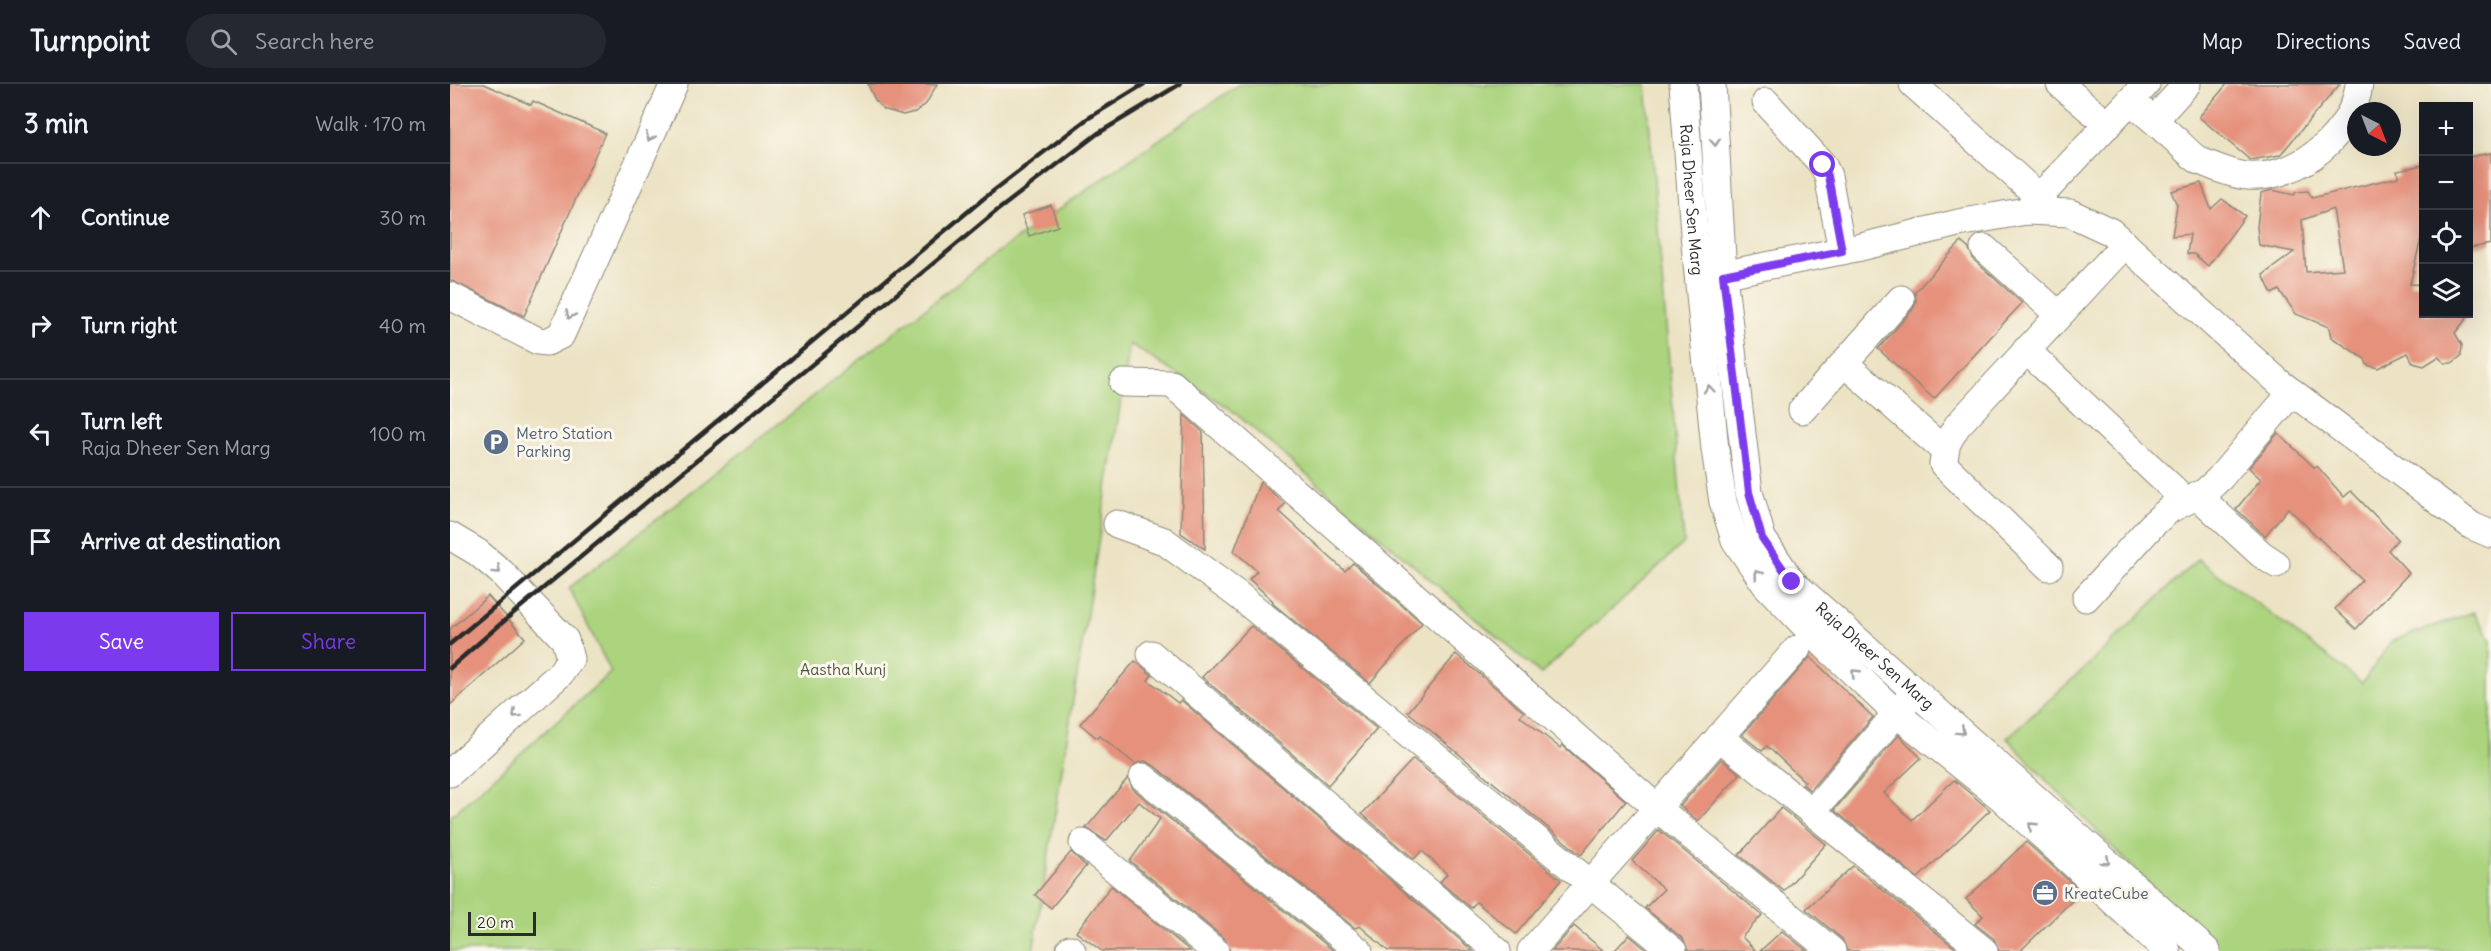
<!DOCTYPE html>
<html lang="en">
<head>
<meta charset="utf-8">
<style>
	:root { --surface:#171b24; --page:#242831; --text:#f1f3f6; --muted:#9ea1a6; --line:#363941; --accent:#7c3aed }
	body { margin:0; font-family:Delius,sans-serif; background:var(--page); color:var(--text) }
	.controls { position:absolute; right:18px; top:18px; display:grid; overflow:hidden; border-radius:0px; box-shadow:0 6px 24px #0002 }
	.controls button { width:54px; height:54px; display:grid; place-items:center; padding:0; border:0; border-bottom:2px solid var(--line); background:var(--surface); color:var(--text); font:30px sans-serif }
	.compass { position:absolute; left:1897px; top:18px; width:54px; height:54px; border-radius:50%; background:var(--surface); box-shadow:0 6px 24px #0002; rotate:138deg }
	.scale { position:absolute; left:18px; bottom:15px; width:68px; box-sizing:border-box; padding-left:6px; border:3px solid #2b2b2b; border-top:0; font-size:16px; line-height:21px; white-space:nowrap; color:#2b2b2b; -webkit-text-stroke:4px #fbf7ec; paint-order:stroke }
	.stop { position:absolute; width:18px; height:18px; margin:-14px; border:4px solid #7c3aed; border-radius:50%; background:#fff }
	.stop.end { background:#7c3aed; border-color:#fff; box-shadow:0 2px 6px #0008 }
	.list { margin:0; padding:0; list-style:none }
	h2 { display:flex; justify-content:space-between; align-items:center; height:78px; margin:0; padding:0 24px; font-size:26px }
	h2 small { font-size:20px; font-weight:400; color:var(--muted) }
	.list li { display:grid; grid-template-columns:39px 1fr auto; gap:18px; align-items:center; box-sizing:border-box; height:108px; padding:0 24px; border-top:2px solid var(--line) }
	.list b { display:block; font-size:22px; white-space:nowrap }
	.list p { margin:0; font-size:20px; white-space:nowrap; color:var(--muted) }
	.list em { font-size:20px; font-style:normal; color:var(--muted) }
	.actions { display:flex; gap:12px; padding:18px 24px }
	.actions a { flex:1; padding:14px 0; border:2px solid var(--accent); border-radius:0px; text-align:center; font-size:21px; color:var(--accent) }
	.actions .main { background:var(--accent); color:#fff }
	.icon { flex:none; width:33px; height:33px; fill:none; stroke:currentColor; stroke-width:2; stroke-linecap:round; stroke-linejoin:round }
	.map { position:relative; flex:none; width:2041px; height:867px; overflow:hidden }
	header { display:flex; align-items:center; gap:36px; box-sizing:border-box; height:84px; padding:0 30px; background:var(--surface); border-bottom:2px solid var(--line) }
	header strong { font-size:28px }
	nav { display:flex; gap:33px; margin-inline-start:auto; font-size:21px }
	.search { width:420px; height:54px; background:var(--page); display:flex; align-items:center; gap:15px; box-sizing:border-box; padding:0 21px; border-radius:33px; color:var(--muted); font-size:22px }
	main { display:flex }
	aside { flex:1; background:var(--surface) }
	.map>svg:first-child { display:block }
	.green { fill:#acd47f; stroke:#6c8055; stroke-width:1.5 }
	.building { fill:#e5917c; fill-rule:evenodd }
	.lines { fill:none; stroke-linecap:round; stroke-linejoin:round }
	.minor-casing { stroke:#8c8778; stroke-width:29 }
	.minor { stroke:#fff; stroke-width:27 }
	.rail { stroke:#2b2b2b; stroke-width:4.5 }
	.oneway { stroke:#a0a0a0 }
	.route { stroke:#7c3aed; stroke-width:8 }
	.labels { text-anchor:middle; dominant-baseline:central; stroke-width:6; stroke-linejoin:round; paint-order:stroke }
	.street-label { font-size:16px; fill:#2b2b2b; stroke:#fbf7ec }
	.service-label { font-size:16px; fill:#4e5e75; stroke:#fbf7ec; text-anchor:start }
	.park-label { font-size:16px; fill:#4b5540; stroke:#fbf7ec }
</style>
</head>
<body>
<header>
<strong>Turnpoint</strong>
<div class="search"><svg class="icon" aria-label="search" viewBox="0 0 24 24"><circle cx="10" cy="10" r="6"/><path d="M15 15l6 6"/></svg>Search here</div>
<nav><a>Map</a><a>Directions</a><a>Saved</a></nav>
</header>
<main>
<aside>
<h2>3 min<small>Walk · 170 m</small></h2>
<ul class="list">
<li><svg class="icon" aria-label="ahead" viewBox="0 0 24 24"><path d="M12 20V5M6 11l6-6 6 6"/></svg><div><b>Continue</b></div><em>30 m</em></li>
<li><svg class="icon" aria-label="right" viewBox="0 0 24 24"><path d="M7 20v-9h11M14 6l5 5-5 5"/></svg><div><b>Turn right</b></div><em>40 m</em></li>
<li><svg class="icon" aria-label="left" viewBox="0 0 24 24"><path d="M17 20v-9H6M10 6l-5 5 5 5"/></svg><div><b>Turn left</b><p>Raja Dheer Sen Marg</p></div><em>100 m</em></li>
<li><svg class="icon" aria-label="arrive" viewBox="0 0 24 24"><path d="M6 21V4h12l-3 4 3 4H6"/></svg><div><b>Arrive at destination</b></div></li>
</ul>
<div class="actions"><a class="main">Save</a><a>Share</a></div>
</aside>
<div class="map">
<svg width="2041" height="867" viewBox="0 0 2041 867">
	<rect width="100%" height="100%" fill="#fbf7ec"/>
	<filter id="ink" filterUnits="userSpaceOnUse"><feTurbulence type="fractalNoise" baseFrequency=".0167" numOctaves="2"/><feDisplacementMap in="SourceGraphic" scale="12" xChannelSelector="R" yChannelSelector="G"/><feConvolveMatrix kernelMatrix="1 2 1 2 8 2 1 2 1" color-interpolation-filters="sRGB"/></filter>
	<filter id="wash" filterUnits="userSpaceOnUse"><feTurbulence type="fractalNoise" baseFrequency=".008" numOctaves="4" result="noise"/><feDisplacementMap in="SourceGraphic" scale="24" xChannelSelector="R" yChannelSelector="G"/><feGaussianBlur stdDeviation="1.35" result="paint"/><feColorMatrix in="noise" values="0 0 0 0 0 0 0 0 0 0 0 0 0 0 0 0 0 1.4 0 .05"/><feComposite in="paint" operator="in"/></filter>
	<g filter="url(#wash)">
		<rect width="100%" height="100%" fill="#ece3c4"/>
		<g class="green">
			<polygon points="789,0 1196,0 1234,459 1091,590 779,324 680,260 583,867 0,867 0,733 161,588 119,504 542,172"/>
			<polygon points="1748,475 1912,599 1942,557 2024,528 2041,556 2041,867 1766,867 1596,696 1557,654 1638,581"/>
		</g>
		<g id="blocks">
			<g class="building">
				<polygon points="0,0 34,0 81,21 83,17 155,49 74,232 0,196"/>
				<polygon points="418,0 487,0 476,20 465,28 453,31 433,25 425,16"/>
				<polygon points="1777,0 1890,0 1830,71 1800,76 1749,33"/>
				<polygon points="2041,69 2041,160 2019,164 2019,73"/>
				<path d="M1974,81V142L1960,200L1974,201V230H2020L2005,249L2012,261L2011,272L2002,279H1995L1988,273L1974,282L1963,279L1958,269L1928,284L1917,281L1915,275L1881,253L1879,243L1846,230L1829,206L1822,210L1813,191L1844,168L1809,161L1807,143L1811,109L1822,106L1844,111L1846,108L1858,107L1862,114L1948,93L1947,86ZM1883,125L1893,185L1856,188L1852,136Z"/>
				<polygon points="1751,99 1761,125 1772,115 1795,132 1758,182 1744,170 1737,170 1740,150 1722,152 1727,121 1721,107"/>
				<polygon points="601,121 608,142 579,152 572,131"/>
				<polygon points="1511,158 1519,165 1524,176 1572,219 1484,315 1428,265 1463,225 1466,218 1465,208"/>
				<polygon points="734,331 753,348 755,465 731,449"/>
				<polygon points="1828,349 1865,384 1867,382 1894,413 1901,407 1948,455 1938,466 1959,489 1906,545 1885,525 1912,496 1838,424 1815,452 1786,425 1811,395 1799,384"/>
				<polygon points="810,398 835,420 829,427 895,487 903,479 972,539 920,599 822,519 823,517 799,495 807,487 784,467"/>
				<polygon points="38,512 75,554 0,621 0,545"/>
				<polygon points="801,542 927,645 878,701 752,593"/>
				<polygon points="1006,570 1074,628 1070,632 1110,664 1112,661 1176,717 1131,771 958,628"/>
				<polygon points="1360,573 1423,633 1360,706 1352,700 1355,698 1317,662 1312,667 1292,651"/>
				<polygon points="685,577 702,591 698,596 728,619 731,616 1023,867 938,867 910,842 905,844 703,681 695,677 685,680 650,652 647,654 630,640"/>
				<polygon points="1449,651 1471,674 1434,709 1462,736 1504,696 1540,726 1468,794 1384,726"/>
				<polygon points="963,675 1111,796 1066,850 1026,818 1021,824 990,798 997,790 972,767 964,775 912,730"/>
				<polygon points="1271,675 1290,690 1248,737 1230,722"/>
				<polygon points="678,694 683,705 884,867 780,867 775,855 680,777 710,735 689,718 656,757 636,744"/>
				<polygon points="1331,724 1376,760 1334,807 1289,771"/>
				<polygon points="1209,746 1312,831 1292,853 1306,867 1238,867 1233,855 1195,824 1214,805 1182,777"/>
				<polygon points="1576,758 1631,808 1570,867 1549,867 1544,855 1525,840 1533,832 1516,815"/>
				<polygon points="621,768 636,782 601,824 585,811"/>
				<polygon points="1403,782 1509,867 1397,867 1392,855 1356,825"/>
				<polygon points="661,802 740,867 652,867 626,848"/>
				<polygon points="1124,842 1154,867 1102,867"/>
				<polygon points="1332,847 1357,867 1310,867"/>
				<polygon points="1179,851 1198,867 1164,867"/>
			</g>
		</g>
	</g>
	<g filter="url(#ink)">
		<use href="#blocks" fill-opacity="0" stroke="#8c8778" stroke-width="1.5"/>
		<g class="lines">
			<g class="minor-casing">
				<g id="minor">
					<path id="s1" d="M1233,0L1244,149L1265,365L1273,418L1285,456L1316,501L1362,549L1447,630L1553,715L1717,867"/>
					<path id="s2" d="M1262,0L1273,191L1299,408L1312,454L1342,498L1757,867"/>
					<polyline points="1463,0 1588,112"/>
					<polyline points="1610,0 1658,41"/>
					<path d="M1680,17C1696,29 1711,43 1726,56C1733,63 1741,72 1750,77C1765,83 1783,91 1798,92C1848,96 1904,49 1909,0"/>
					<polyline points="1316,18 1373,81 1378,92 1392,167"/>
					<polyline points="1704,36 1737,0"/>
					<polyline points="1576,127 1696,0"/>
					<polyline points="1534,164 1609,231"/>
					<polyline points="1256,194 1411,163 1508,139 1576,127 1620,129 1661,148 1831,300 2022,442 2041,450"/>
					<polyline points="0,212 88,257 97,258 111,251 224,0"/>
					<polyline points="1576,266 1735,416"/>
					<polyline points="1394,279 1495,367"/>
					<polyline points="673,299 722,300 1207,724 1382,867"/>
					<polyline points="1352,326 1451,215"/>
					<polyline points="1747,411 1811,470 1826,480"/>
					<polyline points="667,440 714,457 788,511 1223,867"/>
					<polyline points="0,452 27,468 51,488 115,556 120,575 110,590 0,689"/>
					<polyline points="1599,483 1493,380 1497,359 1507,342 1675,160"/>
					<polyline points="1636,514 1704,439 1720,425 1755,408 1770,394 1842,308"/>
					<polyline points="701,570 1047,867"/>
					<polyline points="1269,653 1534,867"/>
					<polyline points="693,693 909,867"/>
					<polyline points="1362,728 1459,615"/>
					<polyline points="633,759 765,867"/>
					<polyline points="620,865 622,867"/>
					<polyline points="1081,867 1347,565"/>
				</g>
			</g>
			<use href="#minor" class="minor"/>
			<g class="rail">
				<polyline points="0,560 533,115 637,35 694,0"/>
				<polyline points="0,584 61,531 544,129 647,50 730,0"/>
			</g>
		</g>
		<defs><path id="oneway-chevron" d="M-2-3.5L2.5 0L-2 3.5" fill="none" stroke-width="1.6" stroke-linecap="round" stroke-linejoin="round" transform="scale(1.5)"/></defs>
		<g class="oneway">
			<use href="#oneway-chevron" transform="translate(200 53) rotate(115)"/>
			<use href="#oneway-chevron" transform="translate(1265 58) rotate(87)"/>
			<use href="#oneway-chevron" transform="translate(120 231) rotate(114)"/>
			<use href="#oneway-chevron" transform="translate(1259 305) rotate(-95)"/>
			<use href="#oneway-chevron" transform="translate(47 486) rotate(42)"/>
			<use href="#oneway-chevron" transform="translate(1308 490) rotate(-128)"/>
			<use href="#oneway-chevron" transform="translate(1405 589) rotate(-136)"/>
			<use href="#oneway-chevron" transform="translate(66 630) rotate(138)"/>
			<use href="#oneway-chevron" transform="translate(1511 647) rotate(42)"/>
			<use href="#oneway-chevron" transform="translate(1582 742) rotate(-137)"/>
			<use href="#oneway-chevron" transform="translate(1656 777) rotate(42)"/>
		</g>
	</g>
	<g class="lines" filter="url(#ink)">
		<polyline class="route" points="1342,498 1312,454 1299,408 1273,191 1392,167 1378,92 1373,81"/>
	</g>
	<defs>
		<g id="parking-disc" transform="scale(1.35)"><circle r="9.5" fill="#5c6f8a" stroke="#fbf7ec"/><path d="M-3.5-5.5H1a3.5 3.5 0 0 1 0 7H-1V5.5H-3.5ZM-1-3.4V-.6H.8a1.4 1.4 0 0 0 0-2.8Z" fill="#fff"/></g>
		<g id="office-disc" transform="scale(1.35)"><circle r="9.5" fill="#5c6f8a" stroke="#fbf7ec"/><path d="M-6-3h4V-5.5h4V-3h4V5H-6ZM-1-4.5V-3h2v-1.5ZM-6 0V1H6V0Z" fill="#fff"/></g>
	</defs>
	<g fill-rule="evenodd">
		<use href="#parking-disc" x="46" y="358"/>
		<use href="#office-disc" x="1595" y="809"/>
	</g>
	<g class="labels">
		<g class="street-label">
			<text stroke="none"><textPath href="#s1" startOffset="116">Raja Dheer Sen Marg</textPath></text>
			<text stroke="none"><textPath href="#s2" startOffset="622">Raja Dheer Sen Marg</textPath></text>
		</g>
		<g class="service-label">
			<text x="66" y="349">Metro Station<tspan x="66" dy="18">Parking</tspan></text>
			<text x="1614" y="809">KreateCube</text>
		</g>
		<g class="park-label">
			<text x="393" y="585">Aastha Kunj</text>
		</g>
	</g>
</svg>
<div class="controls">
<button>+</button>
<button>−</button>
<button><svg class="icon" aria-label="locate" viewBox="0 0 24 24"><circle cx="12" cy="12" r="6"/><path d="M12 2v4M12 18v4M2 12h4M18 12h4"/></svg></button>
<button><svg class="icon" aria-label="layers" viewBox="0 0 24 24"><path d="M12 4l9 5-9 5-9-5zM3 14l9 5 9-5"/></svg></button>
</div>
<svg class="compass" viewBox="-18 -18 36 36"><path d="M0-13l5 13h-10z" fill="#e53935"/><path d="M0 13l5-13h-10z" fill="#9ea1a6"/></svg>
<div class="scale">20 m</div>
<div class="stop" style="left:1373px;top:81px"></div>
<div class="stop end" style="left:1342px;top:498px"></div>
</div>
</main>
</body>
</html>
